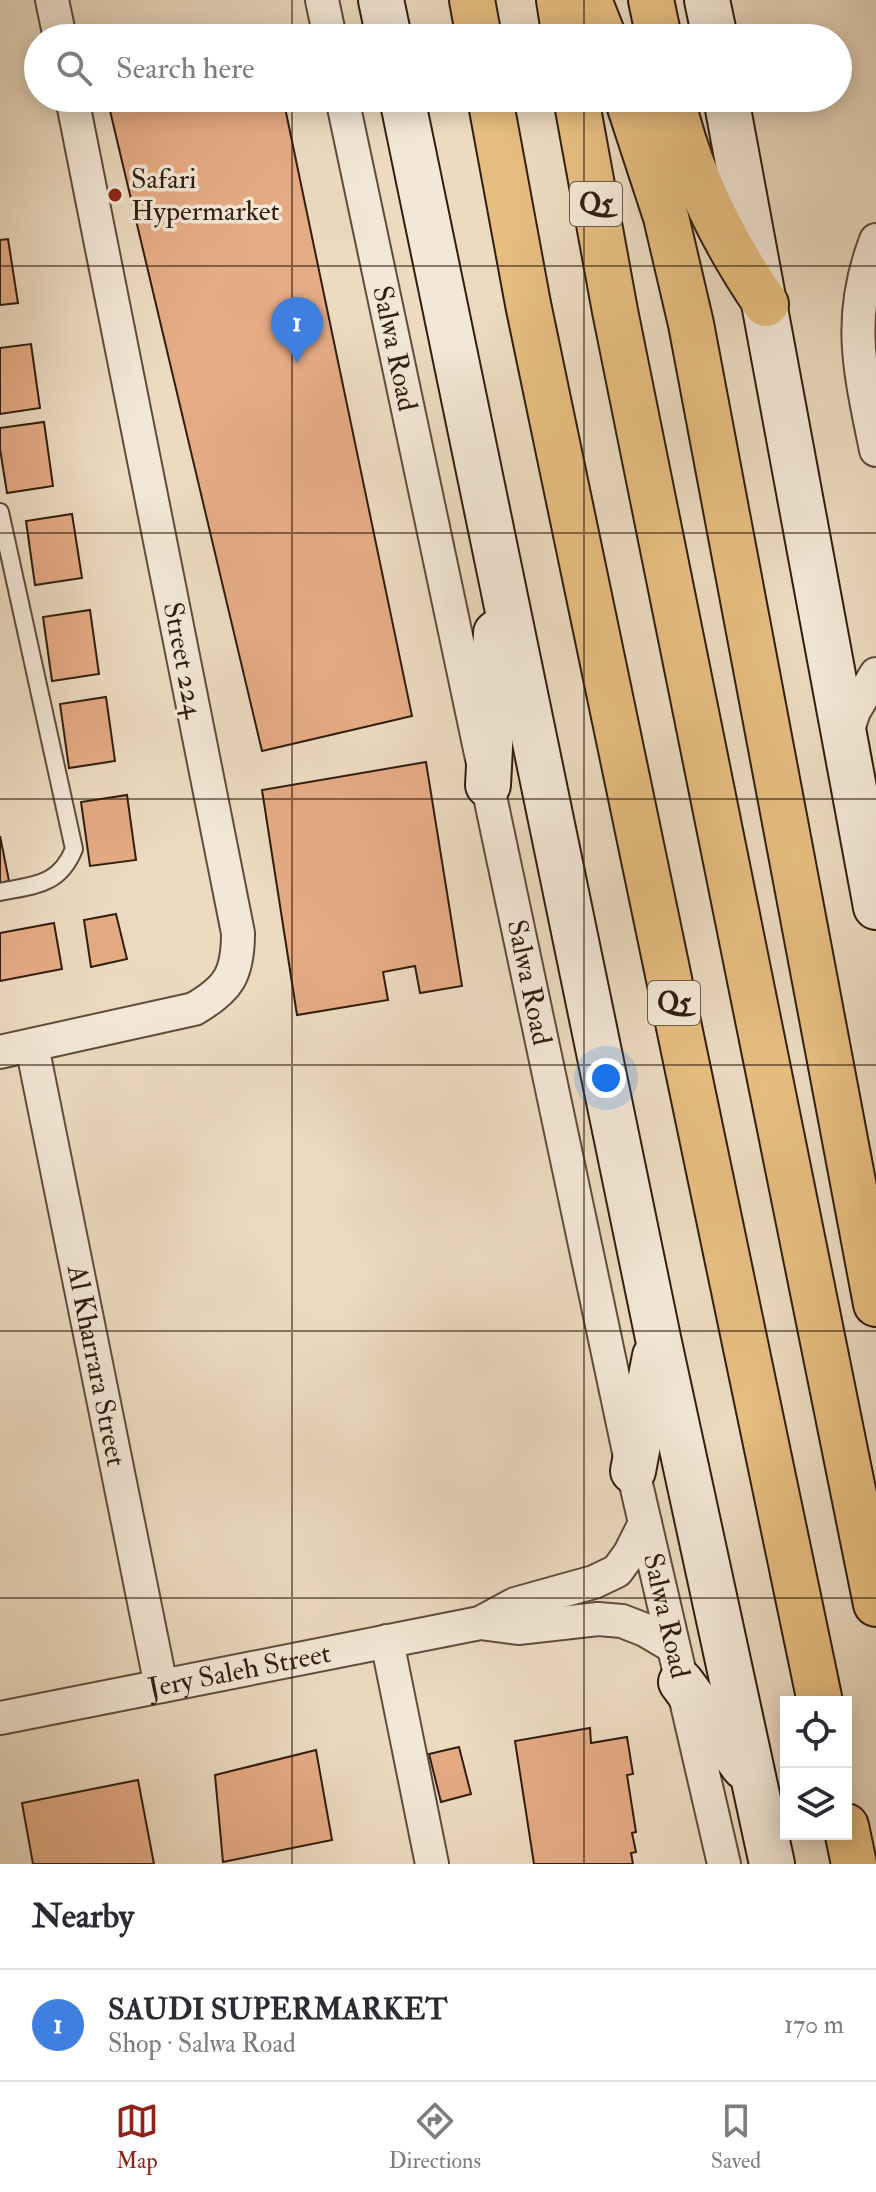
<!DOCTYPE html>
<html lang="en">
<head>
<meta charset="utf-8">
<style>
	:root { --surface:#fff; --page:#f7f7f7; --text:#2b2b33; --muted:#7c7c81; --line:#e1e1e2; --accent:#8f2418 }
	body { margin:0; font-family:"IM FELL Double Pica",serif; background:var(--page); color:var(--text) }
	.controls { position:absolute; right:24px; bottom:24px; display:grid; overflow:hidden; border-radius:0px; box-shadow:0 4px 20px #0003 }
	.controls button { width:72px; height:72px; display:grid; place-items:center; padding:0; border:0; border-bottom:2px solid var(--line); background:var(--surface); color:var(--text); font:40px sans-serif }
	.you { position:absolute; left:606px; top:1078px; width:28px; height:28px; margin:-20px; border:6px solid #fff; border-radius:50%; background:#1a73e8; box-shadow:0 0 0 12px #1a73e833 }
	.badge { display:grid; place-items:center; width:52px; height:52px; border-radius:50%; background:var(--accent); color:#fff; font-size:26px; font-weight:700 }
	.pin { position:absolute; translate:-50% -66px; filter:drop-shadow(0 2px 4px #0008) }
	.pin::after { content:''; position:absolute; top:42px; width:28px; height:24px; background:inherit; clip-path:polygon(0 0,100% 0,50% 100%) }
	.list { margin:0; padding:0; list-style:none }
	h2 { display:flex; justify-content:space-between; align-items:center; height:104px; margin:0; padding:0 32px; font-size:34px }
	h2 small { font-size:26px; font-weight:400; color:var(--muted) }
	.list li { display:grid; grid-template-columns:52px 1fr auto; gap:24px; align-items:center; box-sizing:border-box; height:112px; padding:0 32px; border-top:2px solid var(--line) }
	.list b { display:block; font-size:30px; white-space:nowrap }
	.list p { margin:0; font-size:26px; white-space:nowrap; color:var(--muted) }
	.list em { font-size:26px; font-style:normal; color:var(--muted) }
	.icon { flex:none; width:44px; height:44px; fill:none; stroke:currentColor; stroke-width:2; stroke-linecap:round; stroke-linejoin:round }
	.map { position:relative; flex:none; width:876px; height:1864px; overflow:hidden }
	.search { position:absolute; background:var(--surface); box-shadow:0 4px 20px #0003; left:24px; right:24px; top:24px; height:88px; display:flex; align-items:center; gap:20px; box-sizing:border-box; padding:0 28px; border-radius:44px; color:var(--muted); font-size:30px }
	.sheet { height:216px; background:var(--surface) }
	nav { display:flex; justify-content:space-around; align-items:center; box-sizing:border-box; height:112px; border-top:2px solid var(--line); background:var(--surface); font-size:22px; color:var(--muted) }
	nav a { display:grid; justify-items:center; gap:4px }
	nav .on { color:var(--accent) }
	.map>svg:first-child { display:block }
	.building { fill:#e5ab85; stroke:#311d0e; stroke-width:2 }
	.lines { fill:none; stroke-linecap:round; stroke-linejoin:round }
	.lane-casing { stroke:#604c3b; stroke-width:20 }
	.street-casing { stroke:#604c3b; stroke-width:36 }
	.secondary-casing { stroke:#311d0e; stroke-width:48 }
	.primary-casing { stroke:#311d0e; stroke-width:48 }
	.highway-casing { stroke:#311d0e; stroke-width:48 }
	.lane { stroke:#f3e8d7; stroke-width:16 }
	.street { stroke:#f3e8d7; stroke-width:32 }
	.secondary { stroke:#f3e8d7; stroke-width:44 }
	.primary { stroke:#e6be80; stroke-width:44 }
	.highway { stroke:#e6be80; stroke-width:44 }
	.grid { fill:none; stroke:#311d0e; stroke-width:2; stroke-opacity:0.55 }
	.poi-dot { fill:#8f2418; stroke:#f3e8d7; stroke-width:3 }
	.labels { text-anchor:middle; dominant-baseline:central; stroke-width:7; stroke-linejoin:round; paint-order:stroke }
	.shield { fill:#f3e8d7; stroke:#6b5a4a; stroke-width:2 }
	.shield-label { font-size:26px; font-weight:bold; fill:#311d0e }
	.poi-label { font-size:28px; fill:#311d0e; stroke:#f3e8d7; text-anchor:start }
	.street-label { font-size:28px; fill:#311d0e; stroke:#f3e8d7 }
</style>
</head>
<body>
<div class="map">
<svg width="876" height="1864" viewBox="0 0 876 1864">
	<rect width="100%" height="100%" fill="#ecdbc1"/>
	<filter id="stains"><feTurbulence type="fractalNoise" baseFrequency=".0025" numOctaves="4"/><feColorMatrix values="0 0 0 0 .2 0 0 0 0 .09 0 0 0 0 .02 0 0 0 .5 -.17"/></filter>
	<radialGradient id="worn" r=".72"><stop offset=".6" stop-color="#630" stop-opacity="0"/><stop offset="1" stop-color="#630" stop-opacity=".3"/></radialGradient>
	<g class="building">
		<polygon points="107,98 283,98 412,716 262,751"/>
		<polygon points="8,239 18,303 0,305 0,240"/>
		<polygon points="31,344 40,408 0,414 0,348"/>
		<polygon points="44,422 53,486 7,493 0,449 0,428"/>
		<polygon points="72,514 82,578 35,585 26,521"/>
		<polygon points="90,610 99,674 52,681 43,617"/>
		<polygon points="106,697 115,761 69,768 60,704"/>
		<polygon points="426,762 462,986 420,993 415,966 383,972 388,1000 297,1015 262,790"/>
		<polygon points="127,795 136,860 90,866 81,802"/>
		<polygon points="0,836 9,881 0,883"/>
		<polygon points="116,914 127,959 91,967 84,920"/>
		<polygon points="54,923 62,969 0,981 0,933"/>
		<polygon points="590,1728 591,1743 627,1737 633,1774 627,1775 636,1832 632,1833 636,1852 631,1853 633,1864 534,1864 515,1741"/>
		<polygon points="459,1747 471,1794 441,1802 429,1754"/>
		<polygon points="316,1750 332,1840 223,1862 215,1775"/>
		<polygon points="138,1780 154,1864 33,1864 22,1803"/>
	</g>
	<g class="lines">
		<g class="lane-casing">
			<path id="lane" d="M0,512L74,849C59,886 34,885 0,892"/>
		</g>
		<g class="street-casing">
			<g id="street">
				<polyline points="52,0 60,38"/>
				<polyline points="322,0 330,38"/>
				<path id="s1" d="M342,98L633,1471L724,1864"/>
				<path d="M876,240C846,318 860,371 876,450"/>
				<polyline points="845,739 854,711 876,674"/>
				<path id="s2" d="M32,1046L161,1686"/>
				<path d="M0,1052L194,1009C229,989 238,974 238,933L72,98"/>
				<polyline points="480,1623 515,1604 594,1582 617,1571 630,1553 645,1523"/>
				<polyline points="387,1641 432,1864"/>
				<path id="s3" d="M0,1718L480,1623L518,1628L598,1619L622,1621L645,1630L672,1646"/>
			</g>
		</g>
		<g class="secondary-casing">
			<g id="secondary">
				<polyline points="381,0 389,38"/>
				<polyline points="707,0 715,38"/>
				<polyline points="402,98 658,1338 772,1864"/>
				<polyline points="726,98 876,907"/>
				<polyline points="488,785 496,633"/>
				<polyline points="633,1471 655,1356"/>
				<polyline points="681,1682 744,1767"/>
			</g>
		</g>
		<g class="primary-casing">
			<g id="primary">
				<polyline points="651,0 659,38"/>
				<path d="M672,98C689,174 722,240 766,304"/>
			</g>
		</g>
		<g class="highway-casing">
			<g id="highway">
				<polyline points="472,0 479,38"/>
				<polyline points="559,0 565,38"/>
				<polyline points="589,0 604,38"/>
				<polyline points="490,98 528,304 820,1702"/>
				<polyline points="576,98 615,311 876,1604"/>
				<polyline points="627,98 666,217 691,324 876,1304"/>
				<polyline points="846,1826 854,1864"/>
			</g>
		</g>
		<use href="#lane" class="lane"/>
		<use href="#street" class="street"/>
		<use href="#secondary" class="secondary"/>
		<use href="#primary" class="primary"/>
		<use href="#highway" class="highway"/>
	</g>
	<path class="grid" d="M292,0V38M584,0V38M292,98V1864M584,98V1864M0,266H876M0,533H876M0,799H876M0,1065H876M0,1331H876M0,1598H876"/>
	<circle class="poi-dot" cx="115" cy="195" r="8"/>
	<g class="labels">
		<g class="shield">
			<rect x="570" y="182" width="52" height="44" rx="6"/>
			<rect x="648" y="981" width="52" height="44" rx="6"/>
		</g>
		<g class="shield-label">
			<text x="596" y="204">Q5</text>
			<text x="674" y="1003">Q5</text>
		</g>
		<g class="poi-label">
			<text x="131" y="179">Safari<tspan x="131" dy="32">Hypermarket</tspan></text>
		</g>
		<g class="street-label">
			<text stroke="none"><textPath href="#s1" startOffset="256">Salwa Road</textPath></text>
			<text transform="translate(183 660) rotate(79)">Street 224</text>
			<text stroke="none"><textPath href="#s1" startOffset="904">Salwa Road</textPath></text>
			<text stroke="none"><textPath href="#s2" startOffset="326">Al Kharrara Street</textPath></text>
			<text stroke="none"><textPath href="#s1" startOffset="1552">Salwa Road</textPath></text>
			<text stroke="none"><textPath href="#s3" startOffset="244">Jery Saleh Street</textPath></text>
		</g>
	</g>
	<rect width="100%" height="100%" filter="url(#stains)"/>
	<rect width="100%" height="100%" fill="url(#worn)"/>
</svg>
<div class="controls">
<button><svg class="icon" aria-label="locate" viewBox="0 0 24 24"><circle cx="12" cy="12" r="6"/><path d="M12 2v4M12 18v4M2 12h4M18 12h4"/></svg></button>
<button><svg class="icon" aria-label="layers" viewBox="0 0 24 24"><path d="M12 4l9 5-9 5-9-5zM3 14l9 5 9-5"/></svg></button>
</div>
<div class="you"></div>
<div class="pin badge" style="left:297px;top:363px;background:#3f7fe0">1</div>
<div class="search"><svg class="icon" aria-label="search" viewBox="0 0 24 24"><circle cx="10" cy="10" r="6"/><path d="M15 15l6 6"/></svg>Search here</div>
</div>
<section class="sheet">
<h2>Nearby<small></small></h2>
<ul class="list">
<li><span class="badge" style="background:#3f7fe0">1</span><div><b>SAUDI SUPERMARKET</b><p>Shop · Salwa Road</p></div><em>170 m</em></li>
</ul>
</section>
<nav>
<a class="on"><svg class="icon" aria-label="map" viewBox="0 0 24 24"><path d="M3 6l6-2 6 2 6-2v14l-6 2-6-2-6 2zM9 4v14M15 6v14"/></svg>Map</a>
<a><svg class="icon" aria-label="directions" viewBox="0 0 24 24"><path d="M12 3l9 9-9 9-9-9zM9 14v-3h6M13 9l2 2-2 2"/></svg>Directions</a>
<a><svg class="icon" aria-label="saved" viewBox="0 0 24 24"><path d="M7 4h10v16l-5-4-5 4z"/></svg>Saved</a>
</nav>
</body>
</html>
